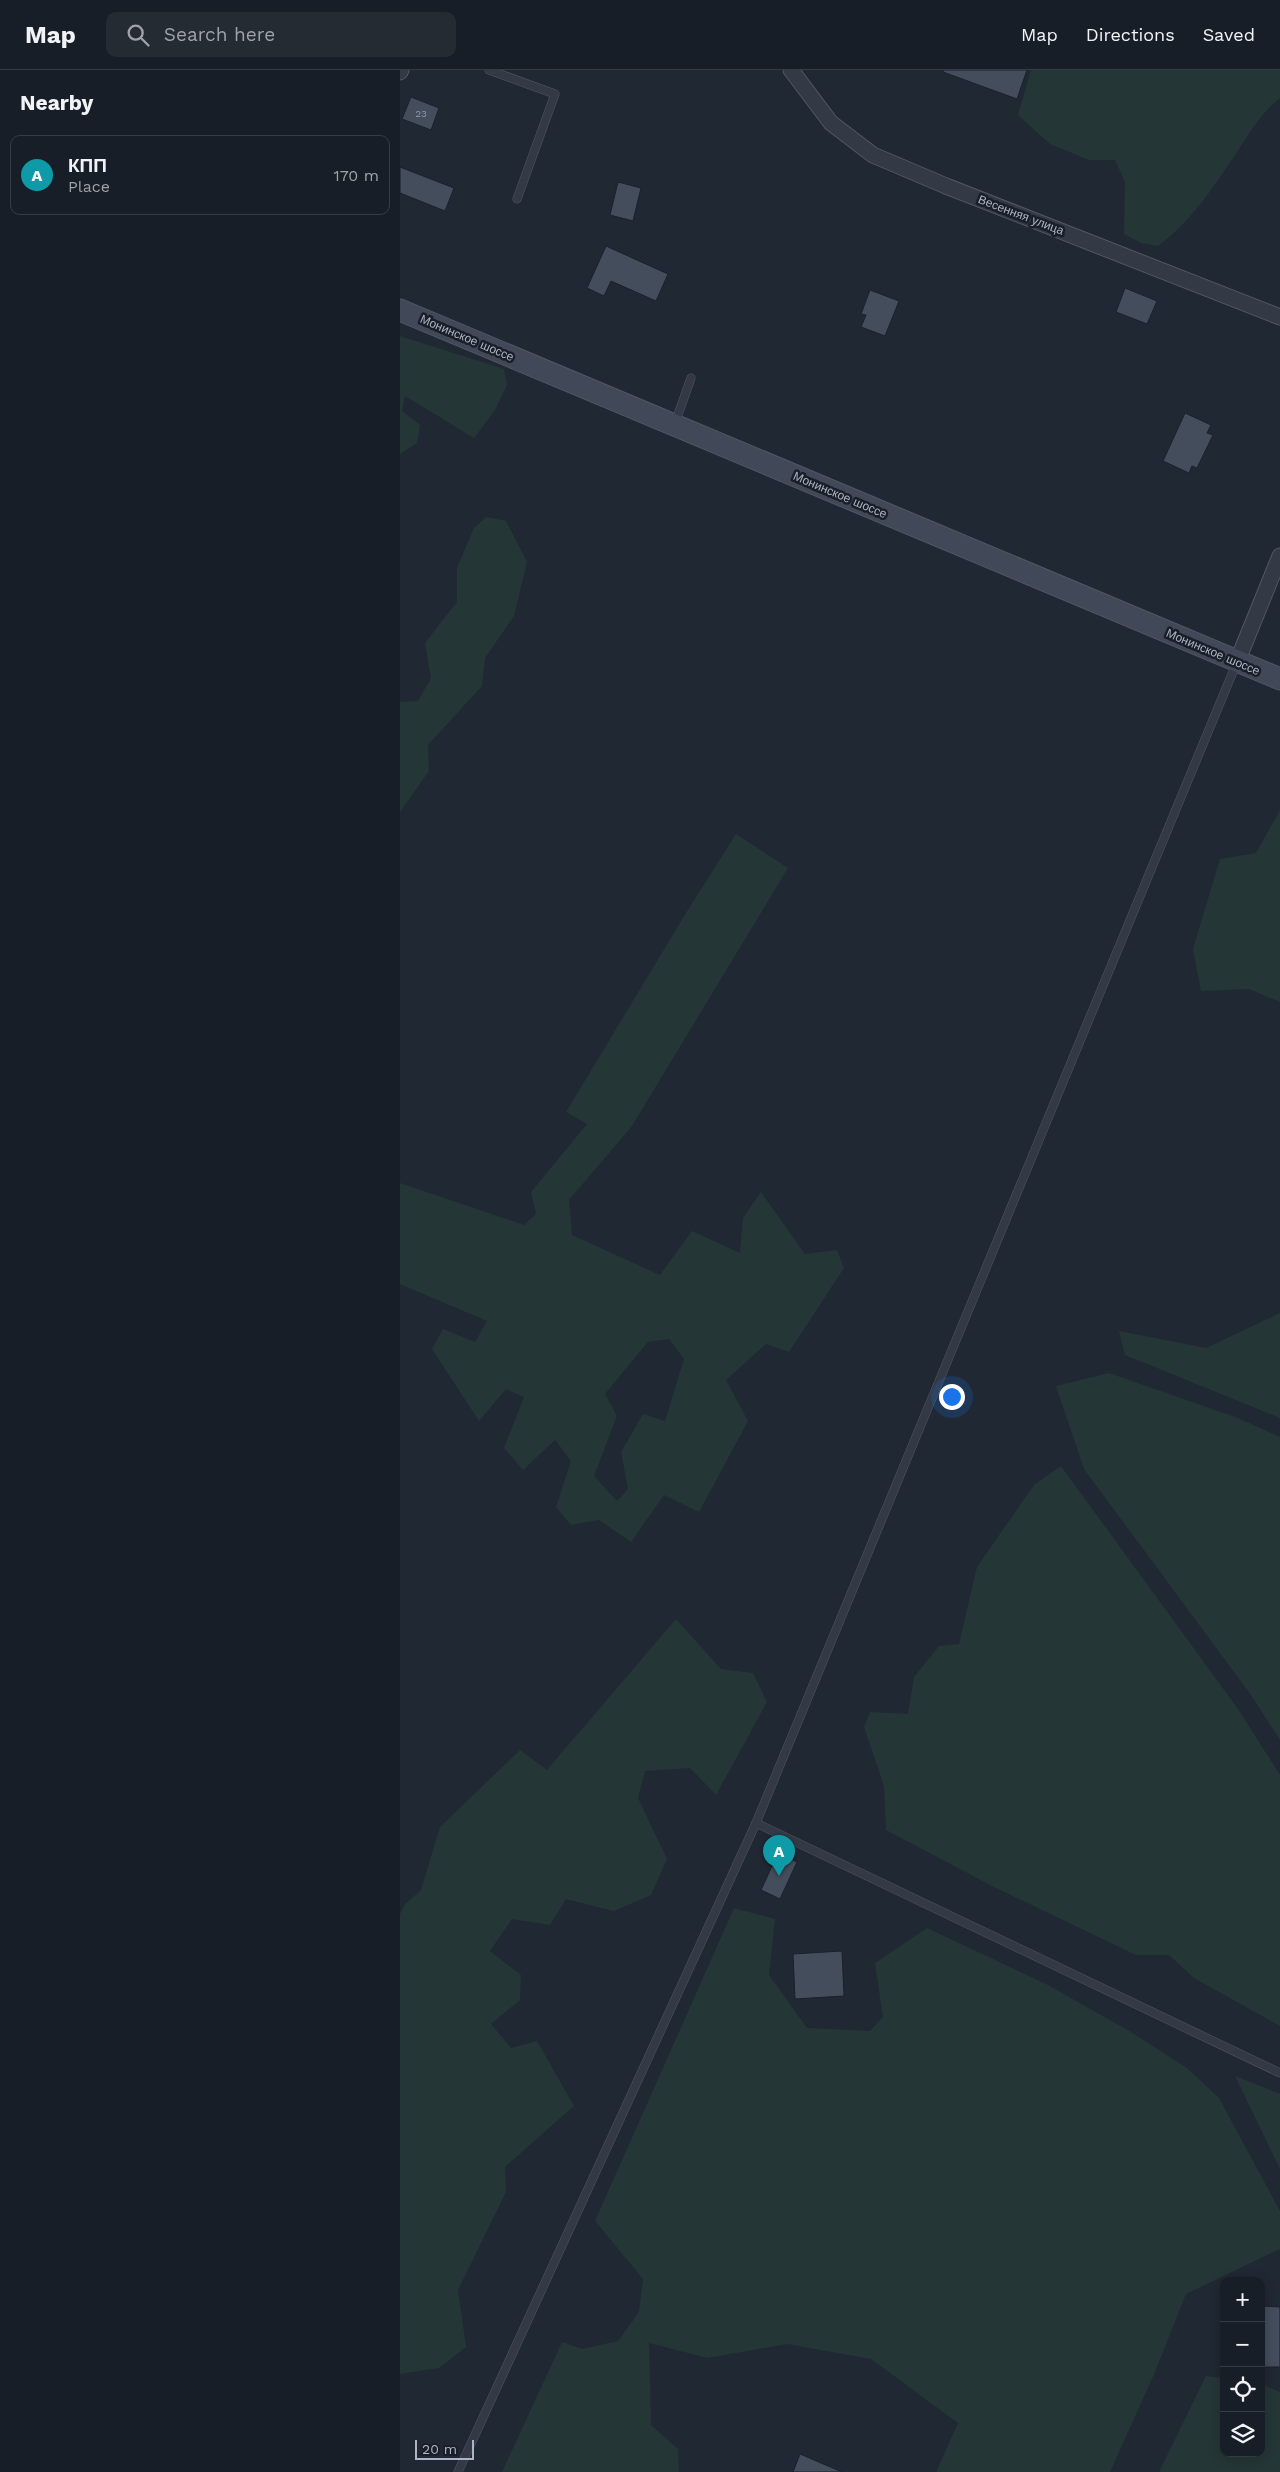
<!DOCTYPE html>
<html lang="en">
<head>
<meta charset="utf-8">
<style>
	:root { --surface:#181e27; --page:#252b33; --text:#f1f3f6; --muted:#9fa2a7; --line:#363c44; --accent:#db2777 }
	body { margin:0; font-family:"Work Sans",sans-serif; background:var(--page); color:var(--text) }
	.controls { position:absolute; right:15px; bottom:15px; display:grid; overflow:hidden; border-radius:10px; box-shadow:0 2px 12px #0003 }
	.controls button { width:45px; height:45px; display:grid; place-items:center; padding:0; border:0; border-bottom:1px solid var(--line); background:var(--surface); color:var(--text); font:25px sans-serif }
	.scale { position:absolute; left:15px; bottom:12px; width:59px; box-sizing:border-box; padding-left:5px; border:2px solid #adb4c2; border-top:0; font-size:14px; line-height:18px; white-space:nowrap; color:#adb4c2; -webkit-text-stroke:4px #191f29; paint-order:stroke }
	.you { position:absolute; left:551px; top:1326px; width:18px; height:18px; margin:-12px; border:4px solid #fff; border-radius:50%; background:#1a73e8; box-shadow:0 0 0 8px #1a73e833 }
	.badge { display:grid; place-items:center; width:32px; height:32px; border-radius:50%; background:var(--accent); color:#fff; font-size:16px; font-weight:700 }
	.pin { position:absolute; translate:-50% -41px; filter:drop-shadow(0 1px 2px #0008) }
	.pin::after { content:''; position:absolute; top:26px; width:18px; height:15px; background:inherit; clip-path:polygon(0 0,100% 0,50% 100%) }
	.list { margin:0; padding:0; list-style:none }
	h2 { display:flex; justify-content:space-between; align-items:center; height:65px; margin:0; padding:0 20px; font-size:21px }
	h2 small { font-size:16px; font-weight:400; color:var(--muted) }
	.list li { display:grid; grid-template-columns:32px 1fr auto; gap:15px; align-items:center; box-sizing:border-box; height:80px; margin:0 10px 10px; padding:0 10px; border:1px solid var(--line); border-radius:10px }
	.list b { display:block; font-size:19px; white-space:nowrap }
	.list p { margin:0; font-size:16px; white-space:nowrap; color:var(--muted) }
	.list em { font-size:16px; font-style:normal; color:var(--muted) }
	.icon { flex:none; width:28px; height:28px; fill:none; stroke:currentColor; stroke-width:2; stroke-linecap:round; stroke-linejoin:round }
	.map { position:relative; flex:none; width:880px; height:2402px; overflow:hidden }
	header { display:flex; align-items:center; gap:30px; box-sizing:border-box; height:70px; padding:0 25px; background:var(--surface); border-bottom:1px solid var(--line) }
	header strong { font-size:24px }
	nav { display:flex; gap:28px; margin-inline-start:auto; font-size:18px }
	.search { width:350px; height:45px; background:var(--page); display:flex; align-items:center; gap:12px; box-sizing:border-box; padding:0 18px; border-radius:10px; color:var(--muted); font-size:19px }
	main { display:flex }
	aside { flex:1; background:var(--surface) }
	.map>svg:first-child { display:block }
	.green { fill:#253637; fill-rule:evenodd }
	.building { fill:#434d5c; stroke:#1b212b }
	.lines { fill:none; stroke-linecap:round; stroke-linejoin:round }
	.lane-casing { stroke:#515763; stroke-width:9 }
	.street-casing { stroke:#515763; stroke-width:17 }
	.secondary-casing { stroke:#515763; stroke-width:23 }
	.lane { stroke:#333a45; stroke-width:8 }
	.street { stroke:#333a45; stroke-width:15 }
	.secondary { stroke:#414958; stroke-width:21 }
	.labels { text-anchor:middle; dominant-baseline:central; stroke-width:5; stroke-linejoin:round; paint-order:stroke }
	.number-label { font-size:10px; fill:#929aa8 }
	.street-label { font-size:12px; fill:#adb4c2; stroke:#191f29 }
</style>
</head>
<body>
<header>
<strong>Map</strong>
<div class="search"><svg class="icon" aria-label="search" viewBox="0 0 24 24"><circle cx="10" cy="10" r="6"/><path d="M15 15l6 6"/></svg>Search here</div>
<nav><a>Map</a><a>Directions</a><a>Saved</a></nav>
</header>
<main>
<aside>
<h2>Nearby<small></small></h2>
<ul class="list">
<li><span class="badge" style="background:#0f9aa8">A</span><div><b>КПП</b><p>Place</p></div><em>170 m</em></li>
</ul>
</aside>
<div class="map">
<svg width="880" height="2402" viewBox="0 0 880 2402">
	<rect width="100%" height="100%" fill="#202834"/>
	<g class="green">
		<path d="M631,0H880V28C861,43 850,62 837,82C815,115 791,152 758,176L741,173L724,164L725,112L715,90H689L650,74L618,45Z"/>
		<polygon points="0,266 104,299 107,315 95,340 74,368 5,326 2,341 20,355 17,373 0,384"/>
		<polygon points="86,447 106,451 127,492 114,546 85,588 82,616 28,675 29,701 0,742 0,632 18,631 31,608 25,573 57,532 57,498 74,458"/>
		<polygon points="880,740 880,932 849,919 801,921 793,879 820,789 856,783"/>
		<path d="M336,764L388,798L232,1056L169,1130L172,1165L260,1205L292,1161L340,1183L343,1148L361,1122L405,1184L437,1180L444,1198L389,1282L366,1274L326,1310L348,1351L299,1442L264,1425L231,1472L199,1450L171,1455L156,1437L171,1391L155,1370L123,1400L104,1378L124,1327L106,1319L79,1351L32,1279L43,1259L75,1272L87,1251L0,1214V1113L124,1155L136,1144L131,1122L187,1054L166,1042L286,843ZM269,1269L284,1289L265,1351L243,1344L221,1382L228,1419L217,1431L194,1406L217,1346L205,1324L248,1272Z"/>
		<polygon points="880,1243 880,1348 725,1285 719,1261 806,1278"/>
		<polygon points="709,1303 838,1348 880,1367 880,1670 851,1625 684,1399 656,1316"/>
		<polygon points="661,1396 838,1639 880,1705 880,1956 794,1908 769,1885 736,1885 594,1817 486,1760 484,1716 464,1657 470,1642 508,1644 514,1607 539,1576 559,1574 577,1497 634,1415"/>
		<polygon points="276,1549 321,1599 353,1603 367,1632 316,1725 290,1698 245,1701 238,1728 267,1789 251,1825 214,1841 166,1829 150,1855 112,1849 90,1881 121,1905 120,1930 91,1954 111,1978 137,1971 174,2036 105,2097 106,2122 58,2220 66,2277 39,2298 0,2304 0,1844 5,1834 21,1820 40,1757 120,1680 147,1700"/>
		<polygon points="334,1838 375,1849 369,1905 407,1958 470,1961 483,1947 475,1893 527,1858 648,1915 731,1962 787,1998 819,2028 880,2141 880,2179 786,2224 755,2302 710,2402 536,2402 558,2353 471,2289 387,2274 308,2288 249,2273 251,2355 278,2379 279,2402 102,2402 162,2272 182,2279 218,2271 239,2242 243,2209 195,2151"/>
		<polygon points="835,2006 880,2024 880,2099"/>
		<polygon points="806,2306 824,2308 824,2383 861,2383 861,2314 880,2322 880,2402 759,2402"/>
	</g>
	<g class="building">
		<polygon points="544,0 627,0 617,29 543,2"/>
		<polygon points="11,27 39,38 31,60 2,49"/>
		<polygon points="0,97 54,118 45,141 0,123"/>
		<polygon points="218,112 241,118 233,151 210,145"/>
		<polygon points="206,176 268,204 256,231 211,211 204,226 187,218"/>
		<polygon points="725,218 757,231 747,254 716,242"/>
		<polygon points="470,220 499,231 485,266 461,257 466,245 461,244"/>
		<polygon points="785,343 811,355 807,363 813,365 797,398 792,396 789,403 763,391"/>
		<polygon points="378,1783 397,1792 380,1829 361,1820"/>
		<polygon points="442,1881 444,1926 395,1929 393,1884"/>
		<polygon points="861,2236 880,2237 880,2297 861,2297"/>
		<polygon points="400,2384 442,2402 393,2402"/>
	</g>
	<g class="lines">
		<g class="lane-casing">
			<g id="lane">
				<polyline points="89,0 155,24 117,129"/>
				<polyline points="275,353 291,308"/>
				<polyline points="356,1753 880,2003"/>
				<polyline points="58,2402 356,1753 837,592"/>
			</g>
		</g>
		<g class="street-casing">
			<g id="street">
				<polyline points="391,0 431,53 473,85 546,116 880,247"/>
				<polyline points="0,2 1,0"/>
				<polyline points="837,592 880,486"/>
			</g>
		</g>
		<g class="secondary-casing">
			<polyline id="secondary" points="0,240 880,609"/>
		</g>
		<use href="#lane" class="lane"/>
		<use href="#street" class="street"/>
		<use href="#secondary" class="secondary"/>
	</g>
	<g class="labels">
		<g class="number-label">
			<text x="21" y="43">23</text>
		</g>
		<g class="street-label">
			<text transform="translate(621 145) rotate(21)">Весенняя улица</text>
			<text transform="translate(67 268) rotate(23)">Монинское шоссе</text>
			<text transform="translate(440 425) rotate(23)">Монинское шоссе</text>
			<text transform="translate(813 582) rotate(23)">Монинское шоссе</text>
		</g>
	</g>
</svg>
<div class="controls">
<button>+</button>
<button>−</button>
<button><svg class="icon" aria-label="locate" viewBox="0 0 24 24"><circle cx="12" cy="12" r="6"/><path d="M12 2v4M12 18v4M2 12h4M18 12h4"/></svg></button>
<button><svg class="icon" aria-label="layers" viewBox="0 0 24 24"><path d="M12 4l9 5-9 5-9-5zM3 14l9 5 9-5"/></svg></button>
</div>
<div class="scale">20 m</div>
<div class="you"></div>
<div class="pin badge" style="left:379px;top:1806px;background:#0f9aa8">A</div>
</div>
</main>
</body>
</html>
